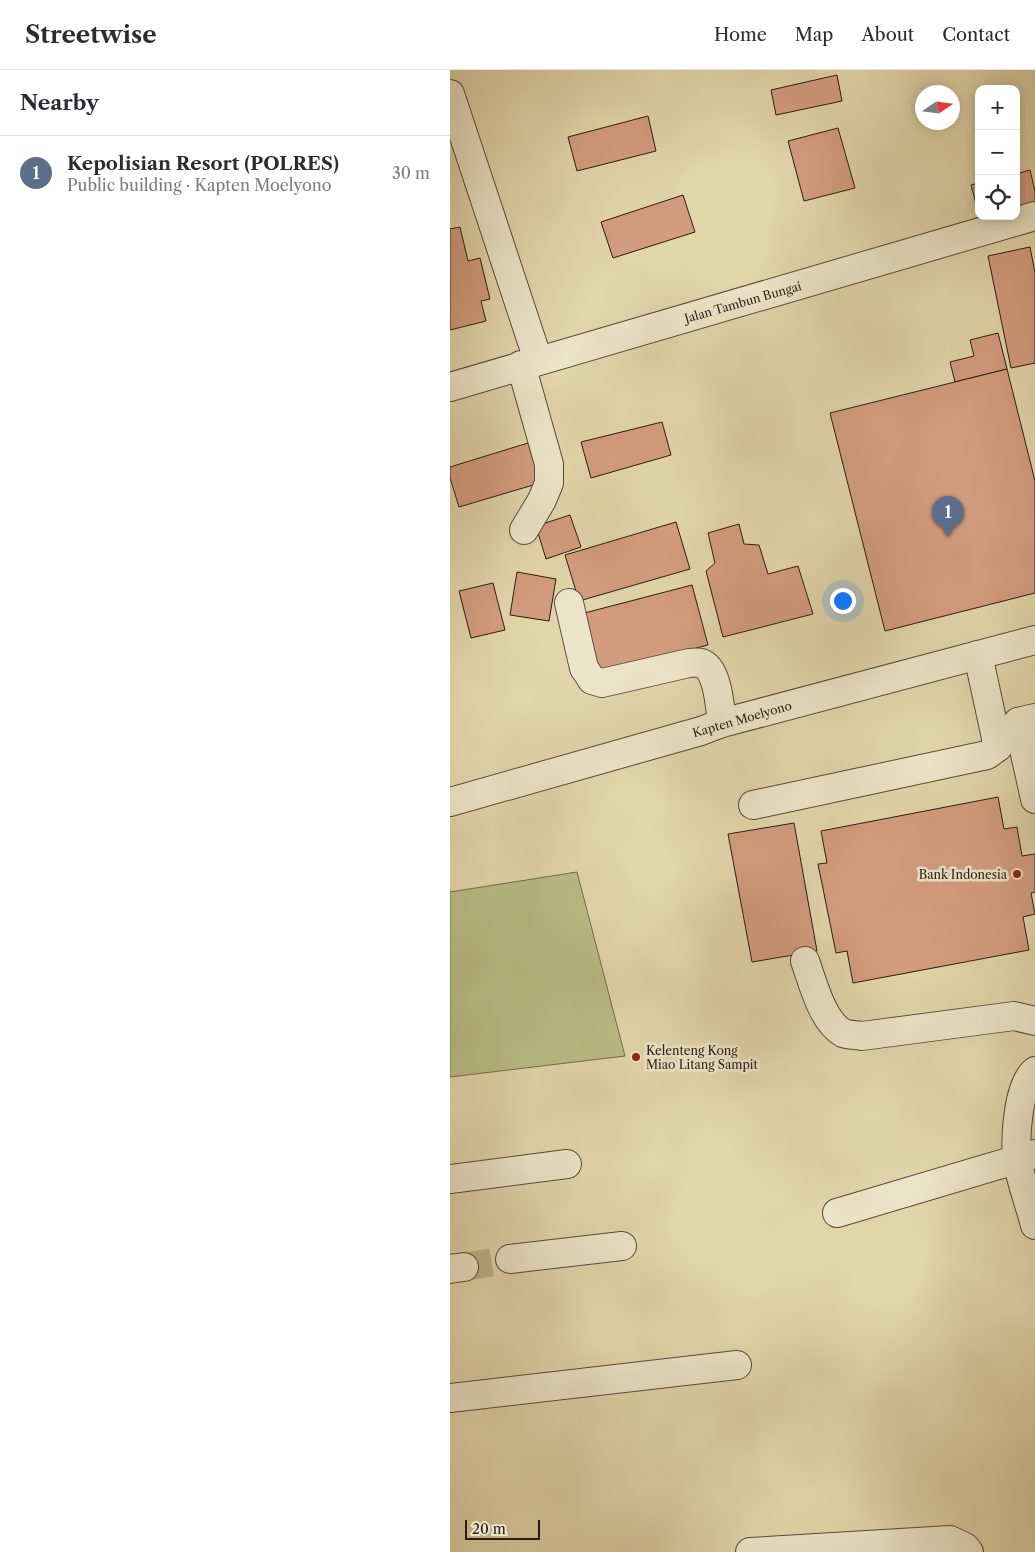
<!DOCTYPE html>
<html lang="en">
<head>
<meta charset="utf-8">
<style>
	:root { --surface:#fff; --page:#f2f2f3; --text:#2b2b33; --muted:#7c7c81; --line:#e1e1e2; --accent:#8f2418 }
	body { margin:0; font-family:"Libre Caslon Text",serif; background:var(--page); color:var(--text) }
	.controls { position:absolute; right:15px; top:15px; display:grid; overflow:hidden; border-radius:10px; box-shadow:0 2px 12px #0003 }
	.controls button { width:45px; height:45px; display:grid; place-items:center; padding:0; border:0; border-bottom:1px solid var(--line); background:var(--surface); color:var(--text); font:25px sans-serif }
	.compass { position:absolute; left:465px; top:15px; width:45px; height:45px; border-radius:50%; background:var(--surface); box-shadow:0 2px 12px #0003; rotate:77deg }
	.scale { position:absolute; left:15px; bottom:12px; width:75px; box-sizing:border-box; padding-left:5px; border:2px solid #261c15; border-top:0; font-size:14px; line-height:18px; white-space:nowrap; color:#261c15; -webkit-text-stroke:4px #ece4c8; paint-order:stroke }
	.you { position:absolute; left:392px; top:530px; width:18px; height:18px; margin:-12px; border:4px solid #fff; border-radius:50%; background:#1a73e8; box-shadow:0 0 0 8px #1a73e833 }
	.badge { display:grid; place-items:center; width:32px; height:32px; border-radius:50%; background:var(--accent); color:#fff; font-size:16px; font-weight:700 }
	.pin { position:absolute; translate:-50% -41px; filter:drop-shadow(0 1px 2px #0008) }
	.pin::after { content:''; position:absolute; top:26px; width:18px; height:15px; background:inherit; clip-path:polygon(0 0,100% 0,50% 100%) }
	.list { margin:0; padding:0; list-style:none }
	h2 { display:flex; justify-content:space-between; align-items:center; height:65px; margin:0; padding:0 20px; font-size:21px }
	h2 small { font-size:16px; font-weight:400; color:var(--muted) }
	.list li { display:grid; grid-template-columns:32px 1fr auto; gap:15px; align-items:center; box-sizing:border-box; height:75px; padding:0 20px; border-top:1px solid var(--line) }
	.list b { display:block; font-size:19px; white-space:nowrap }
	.list p { margin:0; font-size:16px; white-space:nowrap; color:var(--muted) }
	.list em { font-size:16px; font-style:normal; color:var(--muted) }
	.icon { flex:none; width:28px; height:28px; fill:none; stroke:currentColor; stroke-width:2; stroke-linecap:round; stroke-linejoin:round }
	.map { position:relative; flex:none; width:585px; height:1482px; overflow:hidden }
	header { display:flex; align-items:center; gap:30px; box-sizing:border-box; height:70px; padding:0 25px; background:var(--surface); border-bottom:1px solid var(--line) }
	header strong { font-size:24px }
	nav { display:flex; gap:28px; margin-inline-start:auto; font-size:18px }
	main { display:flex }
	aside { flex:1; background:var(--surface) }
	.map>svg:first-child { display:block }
	.green { fill:#b8bc85; stroke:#6f6c4d }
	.building { fill:#d39c7e; stroke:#261c15 }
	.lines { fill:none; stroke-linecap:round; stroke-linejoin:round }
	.minor-tunnel { stroke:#bcb08c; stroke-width:28; stroke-dasharray:28 14; stroke-linecap:butt }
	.minor-casing { stroke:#554a3a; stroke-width:30 }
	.minor { stroke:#ece4c8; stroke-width:28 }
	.poi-dot { fill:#8f2418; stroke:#ece4c8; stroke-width:2 }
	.labels { text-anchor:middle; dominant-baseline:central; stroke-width:5; stroke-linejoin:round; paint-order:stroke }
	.street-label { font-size:12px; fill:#261c15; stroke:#ece4c8 }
	.poi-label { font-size:12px; fill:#261c15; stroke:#ece4c8; text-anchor:end }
</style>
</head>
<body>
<header>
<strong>Streetwise</strong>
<nav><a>Home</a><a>Map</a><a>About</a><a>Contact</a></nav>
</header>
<main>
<aside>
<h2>Nearby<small></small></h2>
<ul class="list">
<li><span class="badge" style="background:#5c6f8a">1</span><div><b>Kepolisian Resort (POLRES)</b><p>Public building · Kapten Moelyono</p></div><em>30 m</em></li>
</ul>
</aside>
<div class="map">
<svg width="585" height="1482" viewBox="0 0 585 1482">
	<rect width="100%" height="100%" fill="#e2d5aa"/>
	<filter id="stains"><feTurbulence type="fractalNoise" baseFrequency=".004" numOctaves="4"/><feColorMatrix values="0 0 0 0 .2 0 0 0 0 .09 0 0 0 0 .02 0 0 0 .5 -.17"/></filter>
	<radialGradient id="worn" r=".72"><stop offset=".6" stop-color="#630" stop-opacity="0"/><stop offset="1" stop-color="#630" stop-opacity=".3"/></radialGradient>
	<polygon class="green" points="127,802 175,986 0,1007 0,822"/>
	<g class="building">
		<polygon points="387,5 392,31 326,45 321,20"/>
		<polygon points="198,46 206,81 127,101 118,67"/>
		<polygon points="388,58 405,118 354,131 338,71"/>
		<polygon points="580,100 585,121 585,138 566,142 566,104"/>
		<polygon points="529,113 529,145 521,115"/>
		<polygon points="233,125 245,162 163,188 151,152"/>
		<polygon points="10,157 18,191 30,188 40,229 31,231 36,251 0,260 0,159"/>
		<polygon points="580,177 585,203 585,293 561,298 538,186"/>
		<polygon points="548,263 557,299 505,312 500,292 524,286 520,270"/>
		<polygon points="557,299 585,411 585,523 435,561 380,343"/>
		<polygon points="212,352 221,385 141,408 131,372"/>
		<polygon points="78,373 90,413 9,437 0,408 0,397"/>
		<polygon points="120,445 131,477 96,489 86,456"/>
		<polygon points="226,452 240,499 129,531 115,485"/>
		<polygon points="289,454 294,474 309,475 318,504 348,496 363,544 273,567 256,501 265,493 258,463"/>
		<polygon points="67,502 106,509 99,551 60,545"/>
		<polygon points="43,513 55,560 21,568 9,521"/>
		<polygon points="242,515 258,575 140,606 123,546"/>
		<polygon points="548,727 554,759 567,757 572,786 585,784 585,822 581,823 585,844 573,847 579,880 403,913 397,881 386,883 368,794 377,793 371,761"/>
		<polygon points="344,753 367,881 302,892 278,764"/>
	</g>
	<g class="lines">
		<polyline class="minor-tunnel" points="14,1197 60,1189"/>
		<g class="minor-casing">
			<g id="minor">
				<polyline points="0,24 88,290"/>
				<polyline points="71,295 99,394 99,413 92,430 74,460"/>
				<polyline points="0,317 585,146"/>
				<path d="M119,533L134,598L142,610L152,613L239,593C242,593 248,592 251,593C268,598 270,638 272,653"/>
				<polyline points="528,585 548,677"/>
				<polyline points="568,652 585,729"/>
				<polyline points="0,732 251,661 272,653 585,570"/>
				<polyline points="303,735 537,685 548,677 568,652 585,648"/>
				<path d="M355,891C363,913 372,951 393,963C398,965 407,965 412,966L564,946L585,951"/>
				<path d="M585,1001C568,1015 565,1066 567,1087C569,1107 580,1135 585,1155"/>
				<polyline points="0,1109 117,1094"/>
				<polyline points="387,1143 585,1084"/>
				<polyline points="60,1189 172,1176"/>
				<polyline points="0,1199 14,1197"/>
				<polyline points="0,1328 287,1295"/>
				<polyline points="300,1482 500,1470 515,1477 519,1482"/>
			</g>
		</g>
		<use href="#minor" class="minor"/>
	</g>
	<g class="poi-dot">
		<circle cx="567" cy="804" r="5"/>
		<circle cx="186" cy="987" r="5"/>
	</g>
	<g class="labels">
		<g class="street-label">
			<text transform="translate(293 232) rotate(-16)">Jalan Tambun Bungai</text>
			<text transform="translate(292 649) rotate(-16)">Kapten Moelyono</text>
		</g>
		<g class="poi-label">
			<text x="557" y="804">Bank Indonesia</text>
			<text x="196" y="980" text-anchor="start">Kelenteng Kong<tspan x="196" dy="14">Miao Litang Sampit</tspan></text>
		</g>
	</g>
	<rect width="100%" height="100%" filter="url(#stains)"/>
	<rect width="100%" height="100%" fill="url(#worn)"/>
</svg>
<div class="controls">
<button>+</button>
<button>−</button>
<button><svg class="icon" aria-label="locate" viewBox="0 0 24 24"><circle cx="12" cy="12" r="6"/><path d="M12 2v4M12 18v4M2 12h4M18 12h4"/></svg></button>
</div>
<svg class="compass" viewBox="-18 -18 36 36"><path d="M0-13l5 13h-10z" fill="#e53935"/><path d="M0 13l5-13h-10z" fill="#7c7c81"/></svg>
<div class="scale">20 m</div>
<div class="you"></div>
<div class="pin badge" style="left:498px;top:467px;background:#5c6f8a">1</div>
</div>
</main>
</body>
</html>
